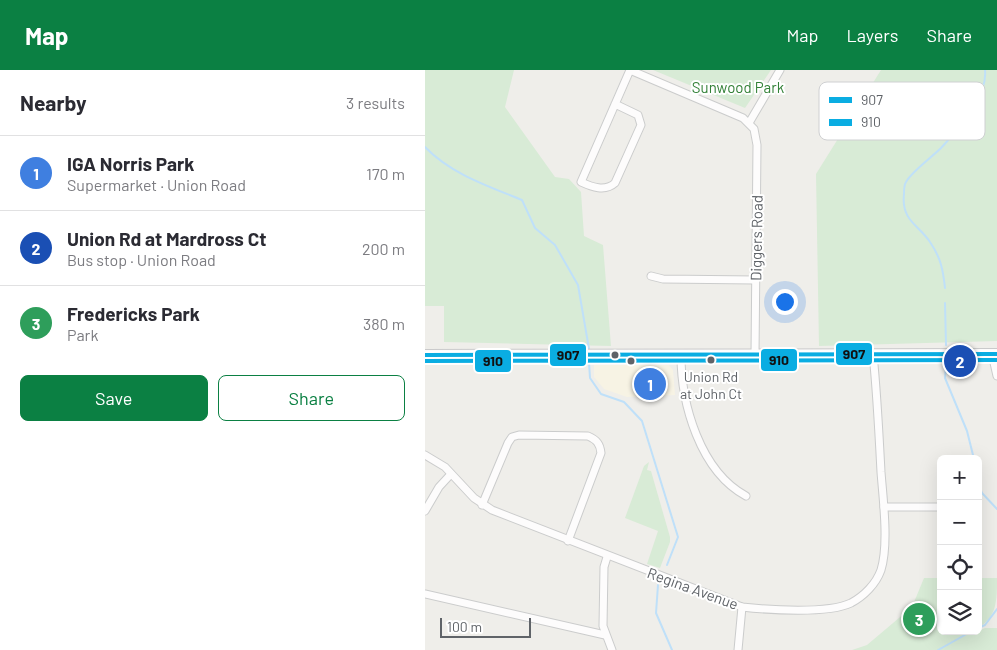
<!DOCTYPE html>
<html lang="en">
<head>
<meta charset="utf-8">
<style>
	:root { --surface:#fff; --page:#f7f7f7; --text:#2b2b33; --muted:#7c7c81; --line:#e1e1e2; --accent:#0b8043 }
	body { margin:0; font-family:Barlow,sans-serif; background:var(--page); color:var(--text) }
	.controls { position:absolute; right:15px; bottom:15px; display:grid; overflow:hidden; border-radius:8px; box-shadow:0 5px 20px #0002 }
	.controls button { width:45px; height:45px; display:grid; place-items:center; padding:0; border:0; border-bottom:1px solid var(--line); background:var(--surface); color:var(--text); font:25px sans-serif }
	.scale { position:absolute; left:15px; bottom:12px; width:91px; box-sizing:border-box; padding-left:5px; border:2px solid #5f6368; border-top:0; font-size:14px; line-height:18px; white-space:nowrap; color:#5f6368; -webkit-text-stroke:4px #fff; paint-order:stroke }
	.you { position:absolute; left:359px; top:231px; width:18px; height:18px; margin:-12px; border:4px solid #fff; border-radius:50%; background:#1a73e8; box-shadow:0 0 0 8px #1a73e833 }
	.badge { display:grid; place-items:center; width:32px; height:32px; border-radius:50%; background:var(--accent); color:#fff; font-size:16px; font-weight:700 }
	.pin { position:absolute; translate:-50% -50%; border:2px solid #fff; box-shadow:0 1px 5px #0006 }
	.list { margin:0; padding:0; list-style:none }
	h2 { display:flex; justify-content:space-between; align-items:center; height:65px; margin:0; padding:0 20px; font-size:21px }
	h2 small { font-size:16px; font-weight:400; color:var(--muted) }
	.list li { display:grid; grid-template-columns:32px 1fr auto; gap:15px; align-items:center; box-sizing:border-box; height:75px; padding:0 20px; border-top:1px solid var(--line) }
	.list b { display:block; font-size:19px; white-space:nowrap }
	.list p { margin:0; font-size:16px; white-space:nowrap; color:var(--muted) }
	.list em { font-size:16px; font-style:normal; color:var(--muted) }
	.actions { display:flex; gap:10px; padding:15px 20px }
	.actions a { flex:1; padding:11px 0; border:1px solid var(--accent); border-radius:8px; text-align:center; font-size:18px; color:var(--accent) }
	.actions .main { background:var(--accent); color:#fff }
	.icon { flex:none; width:28px; height:28px; fill:none; stroke:currentColor; stroke-width:2; stroke-linecap:round; stroke-linejoin:round }
	.map { position:relative; flex:none; width:572px; height:580px; overflow:hidden }
	header { display:flex; align-items:center; gap:30px; box-sizing:border-box; height:70px; padding:0 25px; background:var(--accent); color:#fff }
	header strong { font-size:24px }
	nav { display:flex; gap:28px; margin-inline-start:auto; font-size:18px }
	main { display:flex }
	aside { flex:1; background:var(--surface) }
	.map>svg:first-child { display:block }
	.commercial { fill:#f7f3e4 }
	.green { fill:#d8ebd6 }
	.lines { fill:none; stroke-linecap:round; stroke-linejoin:round }
	.stream { stroke:#bfe0f9; stroke-width:2 }
	.minor-casing { stroke:#cbcccc; stroke-width:9 }
	.secondary-casing { stroke:#cacacb; stroke-width:12 }
	.minor { stroke:#fdfcfc; stroke-width:7 }
	.secondary { stroke:#fdfcfc; stroke-width:10 }
	.bus-1-casing { stroke:#fff; stroke-width:8 }
	.bus-2-casing { stroke:#fff; stroke-width:8 }
	.bus-1 { stroke:#0aade2; stroke-width:4 }
	.bus-2 { stroke:#0aade2; stroke-width:4 }
	.bus-dot { fill:#5f6368; stroke:#fff; stroke-width:2 }
	.labels { text-anchor:middle; dominant-baseline:central; stroke-width:4; stroke-linejoin:round; paint-order:stroke }
	.bus-label { font-size:14px; fill:#5f6368; stroke:#fff }
	.park-label { font-size:15px; fill:#348238; stroke:#fff }
	.street-label { font-size:15px; fill:#5f6368; stroke:#fff }
	.key { fill:#fff; stroke:#cfd0d2; stroke-width:1 }
	.key-label { font-size:14px; fill:#5f6368 }
	.line-badge { stroke:#fff; stroke-width:2 }
	.pale-badge-label { font-size:14px; text-anchor:middle; font-weight:bold; fill:#111 }
</style>
</head>
<body>
<header>
<strong>Map</strong>
<nav><a>Map</a><a>Layers</a><a>Share</a></nav>
</header>
<main>
<aside>
<h2>Nearby<small>3 results</small></h2>
<ul class="list">
<li><span class="badge" style="background:#3f7fe0">1</span><div><b>IGA Norris Park</b><p>Supermarket · Union Road</p></div><em>170 m</em></li>
<li><span class="badge" style="background:#1a4fb4">2</span><div><b>Union Rd at Mardross Ct</b><p>Bus stop · Union Road</p></div><em>200 m</em></li>
<li><span class="badge" style="background:#2e9e5b">3</span><div><b>Fredericks Park</b><p>Park</p></div><em>380 m</em></li>
</ul>
<div class="actions"><a class="main">Save</a><a>Share</a></div>
</aside>
<div class="map">
<svg width="572" height="580" viewBox="0 0 572 580">
	<rect width="100%" height="100%" fill="#efeeea"/>
	<polygon class="commercial" points="169,295 244,295 248,300 250,325 202,327 179,319 169,307"/>
	<g class="green">
		<polygon points="0,0 89,0 80,37 130,107 144,109 156,122 159,166 178,175 186,276 19,272 19,236 0,236"/>
		<polygon points="228,0 346,0 320,38"/>
		<polygon points="456,0 572,0 572,271 394,276 391,104"/>
		<polygon points="224,392 222,400 226,401 245,467 245,472 235,498 222,494 233,461 200,448 219,396"/>
		<polygon points="499,508 516,508 516,561 553,561 560,558 572,558 572,580 427,580 442,575 487,537"/>
		<path d="M553,508H572C572,530 572,547 553,558Z"/>
	</g>
	<g class="lines">
		<g class="stream">
			<path d="M0,77C26,104 63,116 97,130L110,158L130,175L153,215L164,279"/>
			<path d="M520,218C518,200 516,188 505,172C494,155 476,151 479,124C479,121 479,115 481,112C486,102 507,87 516,78C533,60 563,26 560,0"/>
			<polyline points="520,233 521,275"/>
			<polyline points="164,293 165,308 176,324 199,332 217,351 253,467 242,495"/>
			<polyline points="521,295 520,308 542,361 549,389"/>
			<polyline points="553,412 557,423 572,439"/>
			<polyline points="233,515 231,543 247,580"/>
			<polyline points="553,558 560,555 572,539"/>
			<polyline points="513,580 547,561"/>
		</g>
		<g class="minor-casing">
			<g id="minor">
				<path d="M190,34L213,45L216,55L190,113C180,122 167,117 156,112L205,0L318,48L329,59L332,75L330,285"/>
				<polyline points="324,53 355,0"/>
				<polyline points="226,206 238,209 330,210"/>
				<polyline points="567,284 572,306"/>
				<path d="M256,285C256,334 275,401 321,426"/>
				<path d="M0,385L20,397L49,428L67,440L317,537C344,540 403,544 426,533C439,526 451,514 456,500C464,474 458,429 456,402C454,363 452,323 448,284"/>
				<path d="M57,435L83,373L87,367L94,365L163,366C172,370 175,374 176,383L143,471"/>
				<polyline points="459,437 516,437"/>
				<polyline points="0,441 14,417 26,404"/>
				<polyline points="182,487 179,497 178,556 187,580"/>
				<polyline points="0,524 180,565"/>
				<polyline points="313,580 317,537"/>
			</g>
		</g>
		<g class="secondary-casing">
			<polyline id="secondary" points="0,285 572,284"/>
		</g>
		<use href="#minor" class="minor"/>
		<use href="#secondary" class="secondary"/>
		<g class="bus-1-casing">
			<polyline id="bus-1" points="0,285 572,284"/>
		</g>
		<g class="bus-2-casing">
			<polyline id="bus-2" points="0,291 572,290"/>
		</g>
		<use href="#bus-1" class="bus-1"/>
		<use href="#bus-2" class="bus-2"/>
	</g>
	<g class="bus-dot">
		<circle cx="190" cy="285" r="4.5"/>
		<circle cx="286" cy="290" r="4.5"/>
		<circle cx="206" cy="291" r="4.5"/>
	</g>
	<g class="labels">
		<g class="bus-label">
			<text x="286" y="306">Union Rd<tspan x="286" dy="17">at John Ct</tspan></text>
		</g>
		<g class="park-label">
			<text x="313" y="17">Sunwood Park</text>
		</g>
		<g class="street-label">
			<text transform="translate(331 168) rotate(-89)">Diggers Road</text>
			<text transform="translate(268 518) rotate(20)">Regina Avenue</text>
		</g>
	</g>
	<rect x="394" y="12" width="166" height="58" rx="8" class="key"/>
	<rect x="404" y="27" width="23" height="6" fill="#0aade2"/>
	<rect x="404" y="49" width="23" height="7" fill="#0aade2"/>
	<g class="key-label">
		<text x="436" y="35">907</text>
		<text x="436" y="57">910</text>
	</g>
	<g class="line-badge">
		<rect x="410" y="272" width="38" height="24" rx="5" fill="#0aade2"/>
		<rect x="124" y="273" width="38" height="24" rx="5" fill="#0aade2"/>
		<rect x="335" y="278" width="38" height="24" rx="5" fill="#0aade2"/>
		<rect x="49" y="279" width="38" height="24" rx="5" fill="#0aade2"/>
	</g>
	<g class="pale-badge-label">
		<text x="429" y="289">907</text>
		<text x="143" y="290">907</text>
		<text x="354" y="295">910</text>
		<text x="68" y="296">910</text>
	</g>
</svg>
<div class="controls">
<button>+</button>
<button>−</button>
<button><svg class="icon" aria-label="locate" viewBox="0 0 24 24"><circle cx="12" cy="12" r="6"/><path d="M12 2v4M12 18v4M2 12h4M18 12h4"/></svg></button>
<button><svg class="icon" aria-label="layers" viewBox="0 0 24 24"><path d="M12 4l9 5-9 5-9-5zM3 14l9 5 9-5"/></svg></button>
</div>
<div class="scale">100 m</div>
<div class="you"></div>
<div class="pin badge" style="left:225px;top:314px;background:#3f7fe0">1</div>
<div class="pin badge" style="left:535px;top:291px;background:#1a4fb4">2</div>
<div class="pin badge" style="left:494px;top:549px;background:#2e9e5b">3</div>
</div>
</main>
</body>
</html>
